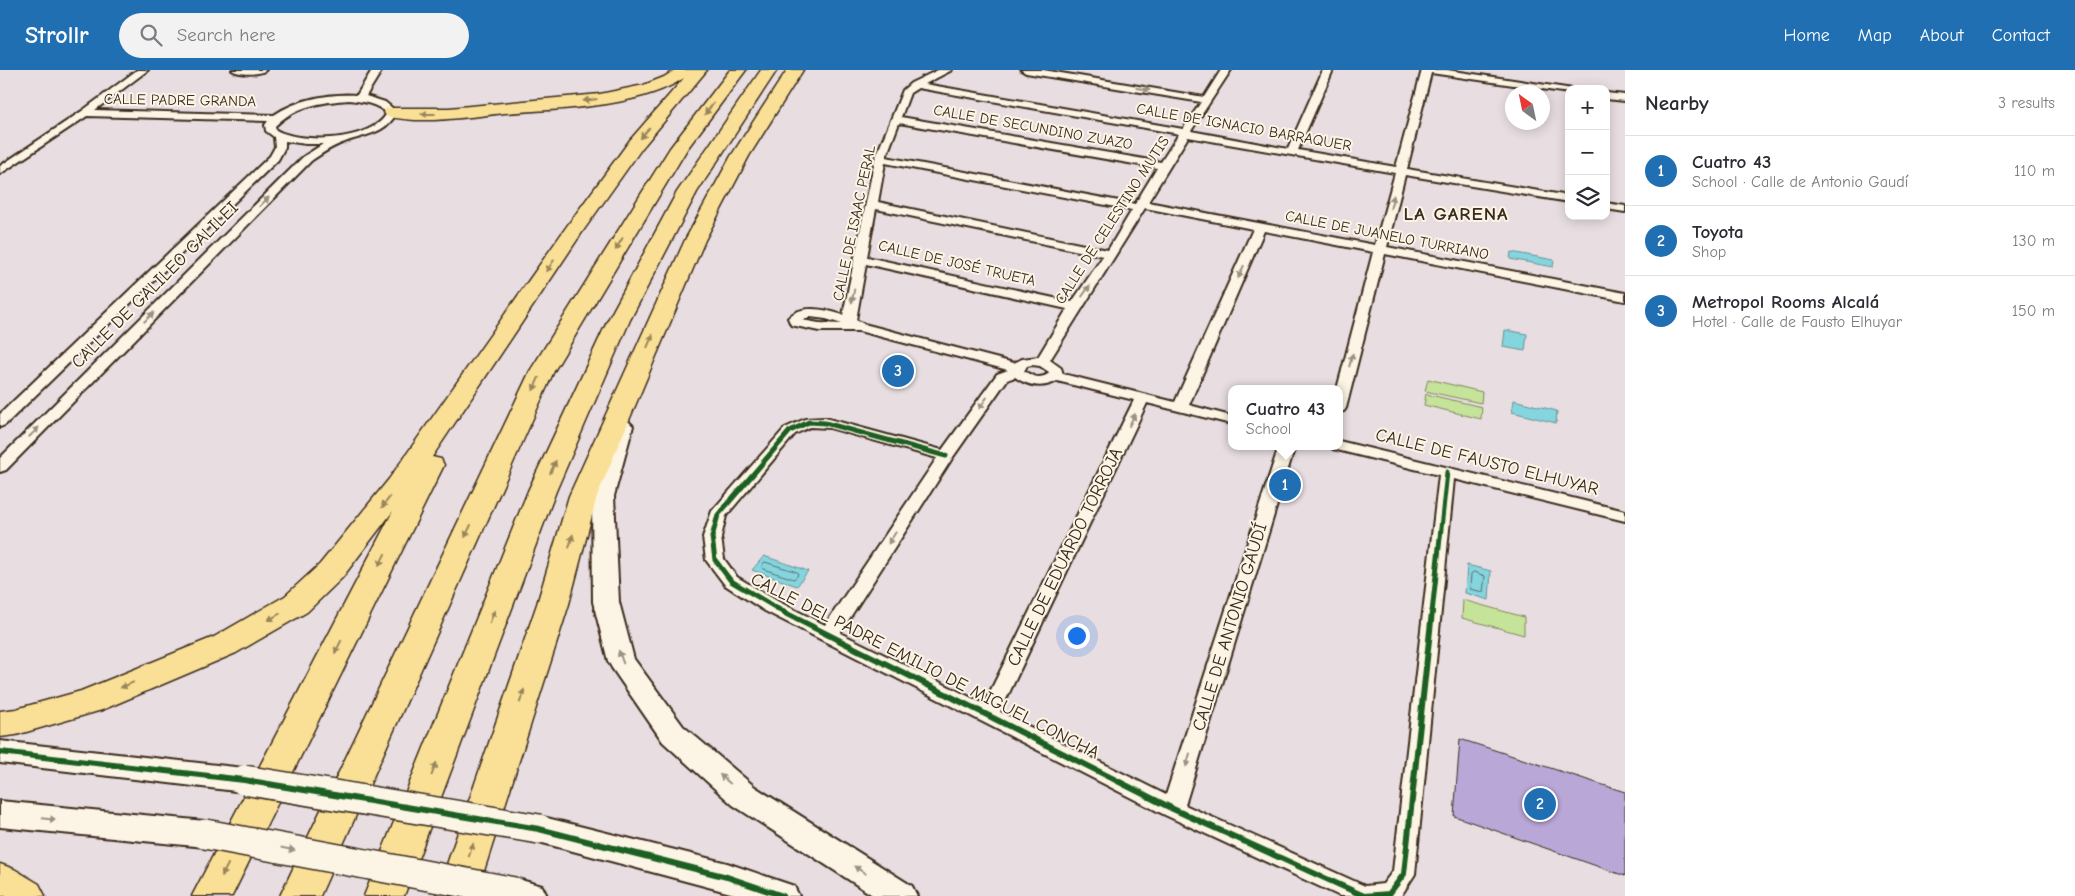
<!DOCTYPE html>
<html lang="en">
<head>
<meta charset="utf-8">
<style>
	:root { --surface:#fff; --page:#f2f2f3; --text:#2b2b33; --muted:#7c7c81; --line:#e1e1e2; --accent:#1f6fb2 }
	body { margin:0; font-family:"Comic Neue",sans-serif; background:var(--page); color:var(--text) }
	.controls { position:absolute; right:15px; top:15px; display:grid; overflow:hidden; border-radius:10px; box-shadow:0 2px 12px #0003 }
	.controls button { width:45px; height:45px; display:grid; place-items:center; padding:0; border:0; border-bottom:1px solid var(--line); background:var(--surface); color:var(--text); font:25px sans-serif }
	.compass { position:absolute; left:1505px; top:15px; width:45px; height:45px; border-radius:50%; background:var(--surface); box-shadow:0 2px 12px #0003; rotate:327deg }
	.you { position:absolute; left:1076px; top:565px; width:18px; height:18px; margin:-12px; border:4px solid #fff; border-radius:50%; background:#1a73e8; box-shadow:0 0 0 8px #1a73e833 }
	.badge { display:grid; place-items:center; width:32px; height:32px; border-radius:50%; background:var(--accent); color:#fff; font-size:16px; font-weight:700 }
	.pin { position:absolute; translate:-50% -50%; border:2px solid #fff; box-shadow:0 1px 5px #0006 }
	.popup { position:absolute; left:1228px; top:315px; width:115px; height:65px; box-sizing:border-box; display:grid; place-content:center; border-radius:10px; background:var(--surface); filter:drop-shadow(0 1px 4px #0005); font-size:16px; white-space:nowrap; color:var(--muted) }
	.popup b { font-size:19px; color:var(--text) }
	.popup::after { content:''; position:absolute; left:50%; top:100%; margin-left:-10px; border:10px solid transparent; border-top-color:var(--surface) }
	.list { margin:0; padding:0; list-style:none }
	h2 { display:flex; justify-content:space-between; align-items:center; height:65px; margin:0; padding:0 20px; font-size:21px }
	h2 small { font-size:16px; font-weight:400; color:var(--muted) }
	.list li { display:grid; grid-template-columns:32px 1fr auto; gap:15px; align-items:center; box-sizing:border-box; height:70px; padding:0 20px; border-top:1px solid var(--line) }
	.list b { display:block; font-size:19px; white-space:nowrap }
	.list p { margin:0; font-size:16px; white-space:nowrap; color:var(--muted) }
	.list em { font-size:16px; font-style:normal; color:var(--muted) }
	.icon { flex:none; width:28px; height:28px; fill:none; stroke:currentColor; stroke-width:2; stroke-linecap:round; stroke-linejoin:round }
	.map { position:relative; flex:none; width:1625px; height:826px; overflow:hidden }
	header { display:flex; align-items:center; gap:30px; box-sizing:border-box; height:70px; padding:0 25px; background:var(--accent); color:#fff }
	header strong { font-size:24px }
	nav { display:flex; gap:28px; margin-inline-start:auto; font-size:18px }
	.search { width:350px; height:45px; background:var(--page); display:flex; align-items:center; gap:12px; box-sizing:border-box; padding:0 18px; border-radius:28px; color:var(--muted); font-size:19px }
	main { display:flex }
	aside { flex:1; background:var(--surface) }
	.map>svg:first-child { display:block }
	.green { fill:#c6e39a; stroke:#80865c }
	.water { fill:#85d5df; stroke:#679192 }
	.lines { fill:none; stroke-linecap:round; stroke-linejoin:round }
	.shore { stroke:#596e6b; stroke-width:1 }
	.building { fill:#b9a7d7; stroke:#3b2a1e }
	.street-casing { stroke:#3b2a1e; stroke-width:4 }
	.secondary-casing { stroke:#3b2a1e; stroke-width:4 }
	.highway-casing { stroke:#3b2a1e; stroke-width:3 }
	.street { fill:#fcf5e5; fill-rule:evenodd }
	.secondary { fill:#fcf5e5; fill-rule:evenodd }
	.highway { fill:#f9e096; fill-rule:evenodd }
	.secondary-bridge-casing { stroke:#3b2a1e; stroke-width:32; stroke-linecap:butt }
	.secondary-bridge { stroke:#fcf5e5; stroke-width:29 }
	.cycleway-far1-casing { stroke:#fcf5e5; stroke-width:8 }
	.cycleway-casing { stroke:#fcf5e5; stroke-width:9 }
	.cycleway-far1 { stroke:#1b5e20; stroke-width:5 }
	.cycleway { stroke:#1b5e20; stroke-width:6 }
	.oneway { fill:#9c9082 }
	.oneway2 { fill:#9a855a }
	.labels { text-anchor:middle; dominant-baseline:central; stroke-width:4; stroke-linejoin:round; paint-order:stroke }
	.far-street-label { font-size:15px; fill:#3b2a1e; stroke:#fcf5e5 }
	.street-label { font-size:18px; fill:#3b2a1e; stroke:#fcf5e5 }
	.far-district-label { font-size:19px; font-weight:bold; letter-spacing:1px; fill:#3b2a1e; stroke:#fcf5e5 }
</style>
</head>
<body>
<header>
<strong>Strollr</strong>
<div class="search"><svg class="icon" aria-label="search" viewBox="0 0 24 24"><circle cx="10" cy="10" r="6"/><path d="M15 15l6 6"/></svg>Search here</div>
<nav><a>Home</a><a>Map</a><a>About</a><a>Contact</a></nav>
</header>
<main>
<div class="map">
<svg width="1625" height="826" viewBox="0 0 1625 826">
	<rect width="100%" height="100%" fill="#e8dee1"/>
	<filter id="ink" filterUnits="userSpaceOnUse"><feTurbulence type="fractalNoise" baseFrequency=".02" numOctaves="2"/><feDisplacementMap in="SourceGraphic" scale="10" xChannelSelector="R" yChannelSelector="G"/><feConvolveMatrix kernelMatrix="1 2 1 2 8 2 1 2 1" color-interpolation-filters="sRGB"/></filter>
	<g filter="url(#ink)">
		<g class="green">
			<polygon points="1428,309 1482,322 1481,333 1425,321"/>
			<polygon points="1426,324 1482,337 1481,349 1424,335"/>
			<polygon points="1463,530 1524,547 1524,565 1462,548"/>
		</g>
		<g class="water">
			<polygon points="1511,182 1554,190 1553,197 1510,189"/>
			<polygon points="1505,260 1527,264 1525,281 1503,277"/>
			<polygon points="1514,330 1557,341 1556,353 1512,342"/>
			<polygon points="764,486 808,501 797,516 752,500"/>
			<polygon points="1467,495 1491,501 1489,530 1465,523"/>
		</g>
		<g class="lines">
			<g class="shore">
				<polygon points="765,492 797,502 798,505 794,509 763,499 762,496"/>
				<polygon points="1474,502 1485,506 1483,522 1470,519 1471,504"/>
			</g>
		</g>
		<polygon class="building" points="1460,669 1625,722 1625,806 1454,746"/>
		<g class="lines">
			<g class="street-casing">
				<g id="street">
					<path d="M137,0H148L95,40L274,45C297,29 330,23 357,25L372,0H382L366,26L385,32L397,42C386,64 366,64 345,72C332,76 321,84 311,91L6,400L0,402V388L303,87L323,74H306L285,71V77L278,90L5,355L0,357V344L270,86L275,77L274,67L266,61L265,55L268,51L87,46L0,104V96L82,41ZM349,30C364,32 375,33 387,43C372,72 301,74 276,60L275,56C295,36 322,32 349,30Z"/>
					<path d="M232,0H266C259,5 239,5 232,0Z"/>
					<path d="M938,0H952L925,14L1183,59L1201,32L1026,3L1021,0H1043L1204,27L1221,0H1231L1191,61L1288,79L1323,0H1333L1298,80L1396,97L1422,0H1447L1573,19H1569V23L1431,3L1407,99L1569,126V132L1405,105L1387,177L1625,223V231L1385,184L1346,338L1344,341L1339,342V319H1337L1373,182L1264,161L1189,335L1231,346V354L1147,333L1000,642L1166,725L1279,376H1295L1185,735L1365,816L1383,814L1393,801L1439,405L1333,379L1331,376H1339V371L1625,441V451L1454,409L1415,804L1401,826H1340L1165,745L765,541L725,515L706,490L703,467L712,441L785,358L805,349L825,348L942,380L997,304L1008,300L859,261H819L791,255L788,248C801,233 828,240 843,245L875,89L903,20L911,13ZM918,18L1174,63L1179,64L1161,92L901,47L910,23ZM899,53L1157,98L1135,134L886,87ZM1188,67L1395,103L1375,175L1148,132ZM885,93L1132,140L1108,180L878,132ZM1145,138L1253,159L1175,332L1063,304L1061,298L1050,290ZM876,139L1103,186L1072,232L867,187ZM866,194L1067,239L1038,287L1022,289L1014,293L864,254L856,250ZM810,247L826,249L842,254L819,253L802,250ZM1032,295L1040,296L1049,302L1048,304C1039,310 1032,306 1024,301L1027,296ZM1015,307C1028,316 1043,319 1057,311L1134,330L984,634L840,563L953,387L1007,310ZM810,357L830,358L937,388L825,555L777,531L737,507L724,489L721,467L726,446L795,364Z"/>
					<polygon points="1606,23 1625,25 1625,31 1606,29"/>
					<polygon points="1606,133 1625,136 1625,142 1606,139"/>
				</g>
			</g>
			<g class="secondary-casing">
				<g id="secondary">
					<polygon points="622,350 629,352 633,356 614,426 619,532 634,589 683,656 755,717 912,816 917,826 874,826 733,735 663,672 612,598 608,591 593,532 592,426 611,356 615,352"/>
					<polygon points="0,671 244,698 254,702 259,710 254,718 244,722 0,693"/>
					<polygon points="0,731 205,751 216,755 220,764 216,773 205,777 0,757"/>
					<polygon points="539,746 727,793 794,816 799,826 742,826 539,772 528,768 524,759 528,750"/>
					<polygon points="514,808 542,816 547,826 500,826 498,822 503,812"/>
				</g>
			</g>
			<g class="highway-casing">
				<g id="highway">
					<path d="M675,0H707L642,78L583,161L432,387L441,389L444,395L232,826H192L393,441L342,508L307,542L236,583L102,640L16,665L0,667V641L16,639L81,621L214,567L285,526L320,494L389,409L567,156L630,70L684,8C640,38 557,39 505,43C466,47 424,55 386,46L384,42L386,38H449L600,24L644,15L664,7Z"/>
					<polygon points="730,0 746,0 687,79 554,301 320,826 280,826 530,301 670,78"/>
					<polygon points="761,0 777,0 697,122 630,250 556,421 404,826 364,826 528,421 608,250 677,122"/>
					<polygon points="787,0 803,0 749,86 705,170 597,426 569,534 476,826 436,826 537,534 569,426 685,170 731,86"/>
					<polygon points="0,794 14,799 39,814 45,826 0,826"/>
				</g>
			</g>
			<use href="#street" class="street"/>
			<use href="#secondary" class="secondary"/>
			<use href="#highway" class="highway"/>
			<g class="secondary-bridge-casing">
				<g id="secondary-bridge">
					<polyline points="244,710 539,759"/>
					<polyline points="205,764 514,822"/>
				</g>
			</g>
			<use href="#secondary-bridge" class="secondary-bridge"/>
			<g class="cycleway-far1-casing">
				<g id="cycleway-far1">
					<polyline points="785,543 731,511 715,490 712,467 718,445 790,361 809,352 825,353 946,386"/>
					<polyline points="1432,543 1447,402"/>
				</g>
			</g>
			<g class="cycleway-casing">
				<g id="cycleway">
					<polyline points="783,542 1173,739 1364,826 1389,824 1404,804 1432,542"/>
					<polyline points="0,682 244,710 539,759 727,807 783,826"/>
				</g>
			</g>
			<use href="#cycleway-far1" class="cycleway-far1"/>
			<use href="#cycleway" class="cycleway"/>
		</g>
		<defs><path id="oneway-solid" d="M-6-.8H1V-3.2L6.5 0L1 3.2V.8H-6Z" transform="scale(1.25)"/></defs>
		<g class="oneway">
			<use href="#oneway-solid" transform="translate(1143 19) rotate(9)"/>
			<use href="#oneway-solid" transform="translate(264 132) rotate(-45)"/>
			<use href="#oneway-solid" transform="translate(1392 132) rotate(-76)"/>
			<use href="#oneway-solid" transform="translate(1241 202) rotate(114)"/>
			<use href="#oneway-solid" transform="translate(1086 221) rotate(-55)"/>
			<use href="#oneway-solid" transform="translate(853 226) rotate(101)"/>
			<use href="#oneway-solid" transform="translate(149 247) rotate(-45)"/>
			<use href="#oneway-solid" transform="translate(1351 290) rotate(-75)"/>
			<use href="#oneway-solid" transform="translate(983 333) rotate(125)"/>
			<use href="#oneway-solid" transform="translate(1132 350) rotate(-64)"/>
			<use href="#oneway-solid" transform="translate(34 362) rotate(-45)"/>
			<use href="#oneway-solid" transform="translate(892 468) rotate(123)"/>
			<use href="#oneway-solid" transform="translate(621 587) rotate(-110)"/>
			<use href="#oneway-solid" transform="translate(1188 690) rotate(107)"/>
			<use href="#oneway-solid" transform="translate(725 709) rotate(-139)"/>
			<use href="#oneway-solid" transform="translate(49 749) rotate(6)"/>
			<use href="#oneway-solid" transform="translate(288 779) rotate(11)"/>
			<use href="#oneway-solid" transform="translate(860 800) rotate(-147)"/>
		</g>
		<g class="oneway2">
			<use href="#oneway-solid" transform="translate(590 30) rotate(173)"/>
			<use href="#oneway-solid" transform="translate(709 39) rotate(127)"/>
			<use href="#oneway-solid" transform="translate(428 44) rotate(-180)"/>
			<use href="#oneway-solid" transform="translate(645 63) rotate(130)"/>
			<use href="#oneway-solid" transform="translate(619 174) rotate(121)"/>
			<use href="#oneway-solid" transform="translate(550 196) rotate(124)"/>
			<use href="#oneway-solid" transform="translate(650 271) rotate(-67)"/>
			<use href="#oneway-solid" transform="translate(536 314) rotate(114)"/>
			<use href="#oneway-solid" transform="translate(553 397) rotate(-66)"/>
			<use href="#oneway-solid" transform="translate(386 432) rotate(128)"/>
			<use href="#oneway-solid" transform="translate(468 461) rotate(116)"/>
			<use href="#oneway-solid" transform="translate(571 471) rotate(-74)"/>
			<use href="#oneway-solid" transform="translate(382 490) rotate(117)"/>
			<use href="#oneway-solid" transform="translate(274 547) rotate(150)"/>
			<use href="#oneway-solid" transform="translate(492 547) rotate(-69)"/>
			<use href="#oneway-solid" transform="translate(338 577) rotate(117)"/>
			<use href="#oneway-solid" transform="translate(127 615) rotate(157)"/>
			<use href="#oneway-solid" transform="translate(522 626) rotate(-72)"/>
			<use href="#oneway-solid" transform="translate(434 699) rotate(-69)"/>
			<use href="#oneway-solid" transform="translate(471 780) rotate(-72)"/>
			<use href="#oneway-solid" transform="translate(225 800) rotate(117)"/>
		</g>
	</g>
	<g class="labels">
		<g class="far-street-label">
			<text transform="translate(180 30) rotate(1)">CALLE PADRE GRANDA</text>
			<text transform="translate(1033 57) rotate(10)">CALLE DE SECUNDINO ZUAZO</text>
			<text transform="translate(1244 57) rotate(10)">CALLE DE IGNACIO BARRAQUER</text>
			<text transform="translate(1112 150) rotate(-57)">CALLE DE CELESTINO MUTIS</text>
			<text transform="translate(854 153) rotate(-78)">CALLE DE ISAAC PERAL</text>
			<text transform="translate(1387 165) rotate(11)">CALLE DE JUANELO TURRIANO</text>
			<text transform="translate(957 193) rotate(13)">CALLE DE JOSÉ TRUETA</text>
		</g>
		<g class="street-label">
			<text transform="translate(155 215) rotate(-45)">CALLE DE GALILEO GALILEI</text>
			<text transform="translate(1487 392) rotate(14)">CALLE DE FAUSTO ELHUYAR</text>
			<text transform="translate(1065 487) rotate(-64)">CALLE DE EDUARDO TORROJA</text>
			<text transform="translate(1230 557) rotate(-73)">CALLE DE ANTONIO GAUDÍ</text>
			<text transform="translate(925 596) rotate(27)">CALLE DEL PADRE EMILIO DE MIGUEL CONCHA</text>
		</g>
		<g class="far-district-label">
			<text x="1456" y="144">LA GARENA</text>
		</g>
	</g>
</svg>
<div class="controls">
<button>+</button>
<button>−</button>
<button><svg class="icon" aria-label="layers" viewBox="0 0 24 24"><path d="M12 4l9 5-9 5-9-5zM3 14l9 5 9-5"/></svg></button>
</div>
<svg class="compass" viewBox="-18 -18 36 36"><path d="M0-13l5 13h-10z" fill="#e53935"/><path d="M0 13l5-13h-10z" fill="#7c7c81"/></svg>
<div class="you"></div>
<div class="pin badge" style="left:1285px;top:415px">1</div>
<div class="popup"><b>Cuatro 43</b>School</div>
<div class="pin badge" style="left:1540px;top:734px">2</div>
<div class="pin badge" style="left:898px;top:301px">3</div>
</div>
<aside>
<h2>Nearby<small>3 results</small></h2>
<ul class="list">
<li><span class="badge">1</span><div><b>Cuatro 43</b><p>School · Calle de Antonio Gaudí</p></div><em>110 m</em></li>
<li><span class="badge">2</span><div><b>Toyota</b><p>Shop</p></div><em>130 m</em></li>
<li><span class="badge">3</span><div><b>Metropol Rooms Alcalá</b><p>Hotel · Calle de Fausto Elhuyar</p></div><em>150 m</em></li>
</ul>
</aside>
</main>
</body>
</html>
